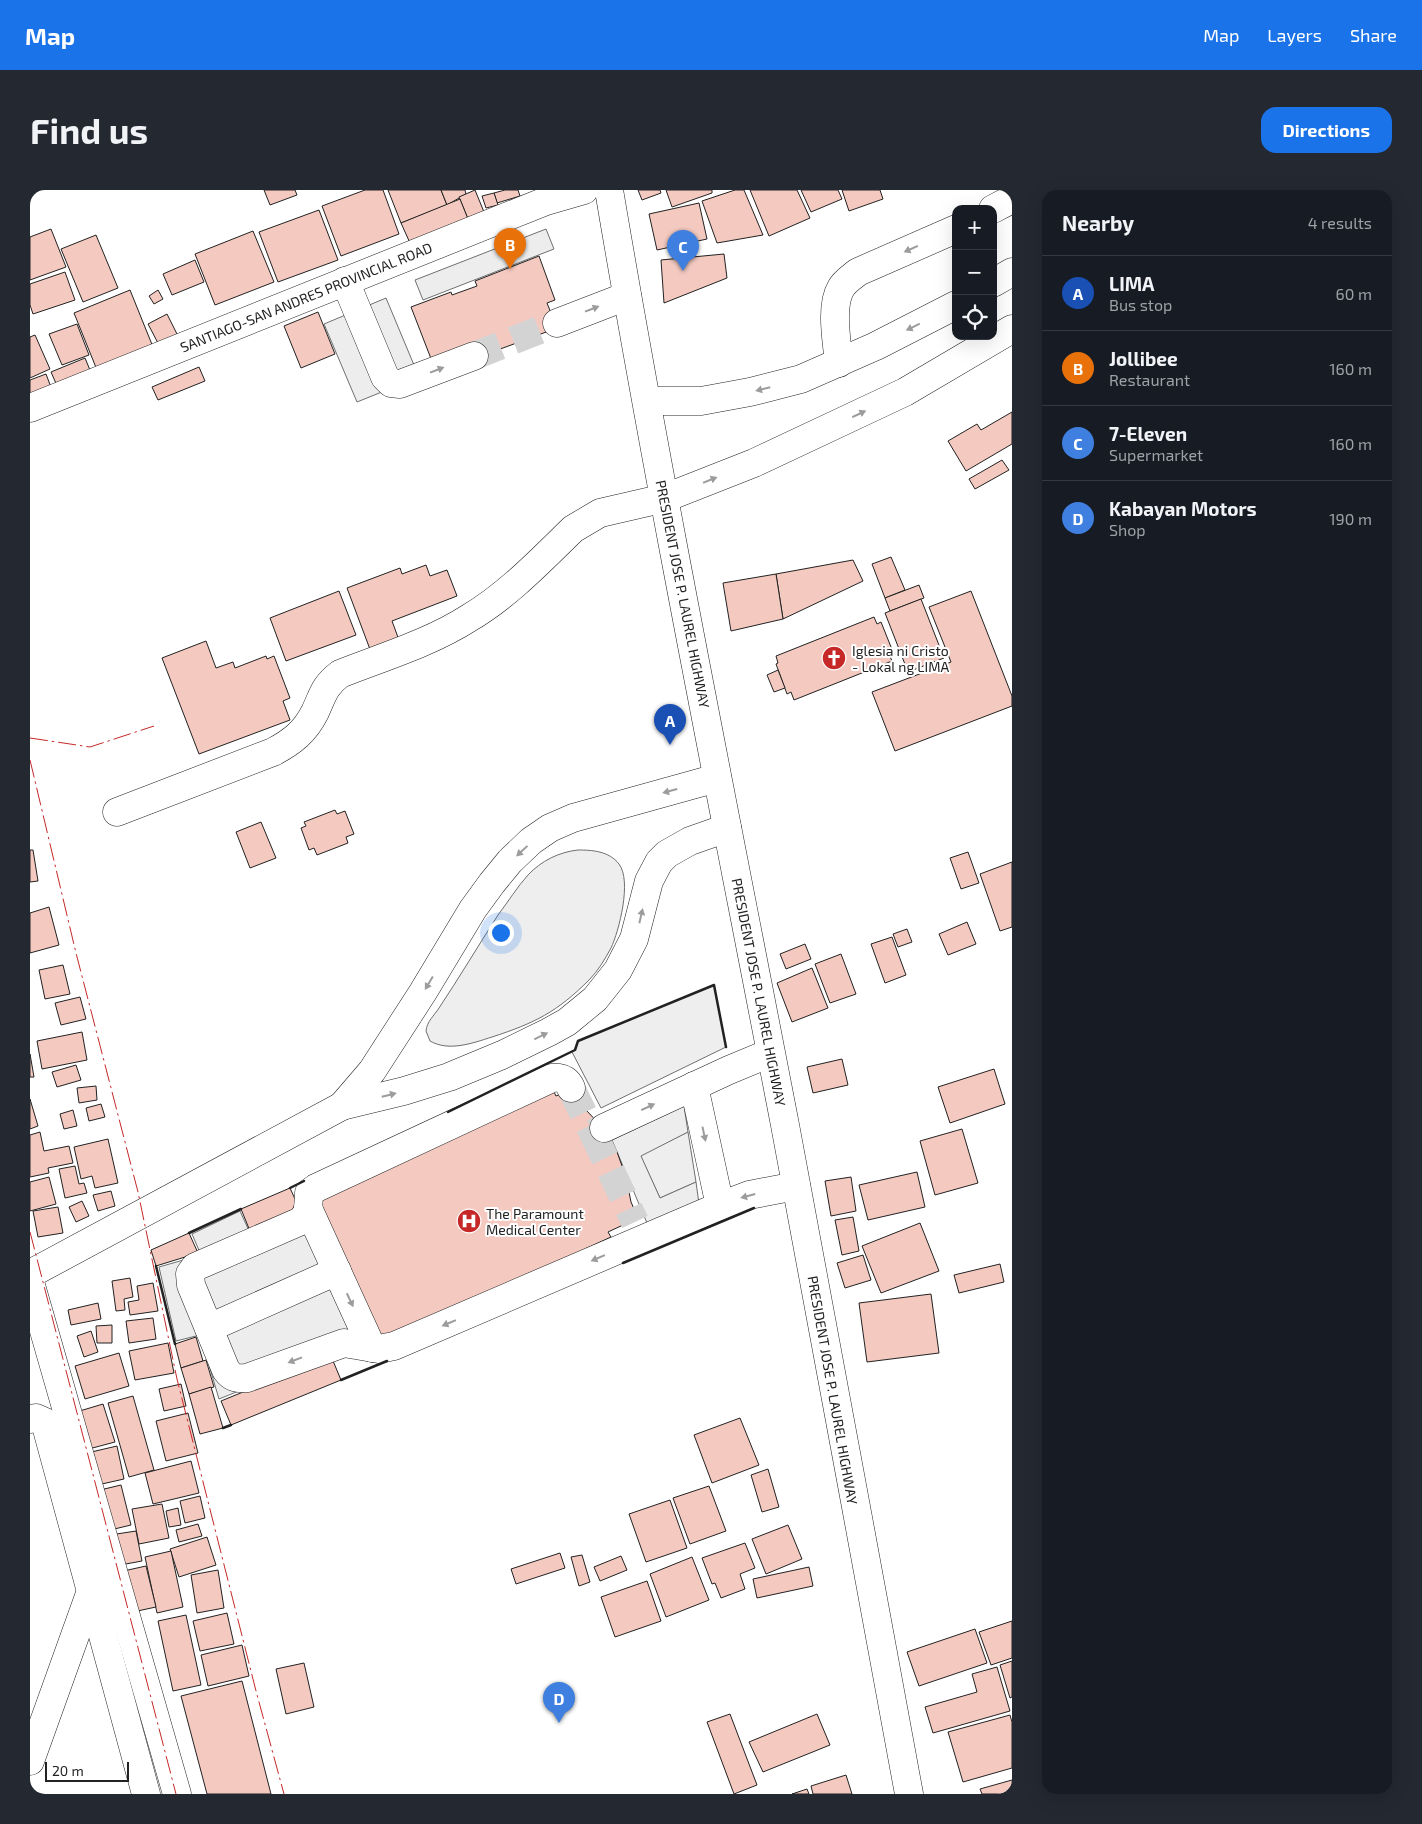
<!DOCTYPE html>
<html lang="en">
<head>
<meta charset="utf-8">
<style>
	:root { --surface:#171b24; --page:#242831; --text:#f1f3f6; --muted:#9ea1a6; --line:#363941; --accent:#1a73e8 }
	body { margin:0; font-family:"Exo 2",sans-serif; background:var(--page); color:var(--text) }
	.controls { position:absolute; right:15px; top:15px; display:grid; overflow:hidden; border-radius:10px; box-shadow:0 5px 20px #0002 }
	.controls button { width:45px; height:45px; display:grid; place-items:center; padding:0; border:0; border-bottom:1px solid var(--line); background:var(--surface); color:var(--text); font:25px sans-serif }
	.scale { position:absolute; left:15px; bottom:12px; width:84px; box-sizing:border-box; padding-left:5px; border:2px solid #222; border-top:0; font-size:14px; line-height:18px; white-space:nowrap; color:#222; -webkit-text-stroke:4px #fff; paint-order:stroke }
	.you { position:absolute; left:470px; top:742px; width:18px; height:18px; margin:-12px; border:4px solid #fff; border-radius:50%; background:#1a73e8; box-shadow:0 0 0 8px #1a73e833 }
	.badge { display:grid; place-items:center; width:32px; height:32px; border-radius:50%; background:var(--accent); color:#fff; font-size:16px; font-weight:700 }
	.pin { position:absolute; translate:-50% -41px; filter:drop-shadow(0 1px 2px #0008) }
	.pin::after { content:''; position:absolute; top:26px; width:18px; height:15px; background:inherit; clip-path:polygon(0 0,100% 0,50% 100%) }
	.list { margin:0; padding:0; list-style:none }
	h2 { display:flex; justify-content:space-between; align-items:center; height:65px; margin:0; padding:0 20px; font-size:21px }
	h2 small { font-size:16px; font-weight:400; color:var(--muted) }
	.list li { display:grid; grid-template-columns:32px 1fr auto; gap:15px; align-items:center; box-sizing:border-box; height:75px; padding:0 20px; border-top:1px solid var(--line) }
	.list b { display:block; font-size:19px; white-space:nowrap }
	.list p { margin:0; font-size:16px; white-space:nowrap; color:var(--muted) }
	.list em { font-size:16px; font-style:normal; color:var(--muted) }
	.icon { flex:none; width:28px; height:28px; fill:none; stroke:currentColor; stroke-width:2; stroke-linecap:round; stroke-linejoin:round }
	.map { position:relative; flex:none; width:982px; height:1604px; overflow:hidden; border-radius:15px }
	header { display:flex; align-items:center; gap:30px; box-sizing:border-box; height:70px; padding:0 25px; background:var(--accent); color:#fff }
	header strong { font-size:24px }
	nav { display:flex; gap:28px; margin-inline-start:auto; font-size:18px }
	.intro { display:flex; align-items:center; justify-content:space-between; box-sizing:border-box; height:120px; padding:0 30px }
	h1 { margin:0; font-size:35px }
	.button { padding:12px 22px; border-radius:15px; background:var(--accent); color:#fff; font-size:18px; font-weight:700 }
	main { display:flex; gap:30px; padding:0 30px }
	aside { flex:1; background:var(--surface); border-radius:15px; box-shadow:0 5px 20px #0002 }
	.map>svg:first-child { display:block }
	.green { fill:#eee; stroke:#6f6f6f }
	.parking { fill:#ededed; stroke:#6f6f6f }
	.building { fill:#f3c9c0; stroke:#222 }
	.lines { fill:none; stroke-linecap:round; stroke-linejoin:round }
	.minor-tunnel { stroke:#d3d3d3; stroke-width:28; stroke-dasharray:28 14; stroke-linecap:butt }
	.minor-casing { stroke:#222; stroke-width:29 }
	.highway-casing { stroke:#222; stroke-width:29 }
	.minor { stroke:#fff; stroke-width:28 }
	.highway { stroke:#fff; stroke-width:28 }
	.wall { stroke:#222; stroke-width:2.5 }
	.power { stroke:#c62828; stroke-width:1; stroke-dasharray:18 4 2.5 4; stroke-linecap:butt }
	.oneway { fill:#9c9c9c }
	.labels { text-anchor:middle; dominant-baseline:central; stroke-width:4; stroke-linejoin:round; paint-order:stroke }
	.street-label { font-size:14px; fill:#222; stroke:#fff }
	.poi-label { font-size:14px; fill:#222; stroke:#fff; text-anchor:start }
</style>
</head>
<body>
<header>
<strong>Map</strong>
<nav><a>Map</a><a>Layers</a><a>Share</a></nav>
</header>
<div class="intro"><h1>Find us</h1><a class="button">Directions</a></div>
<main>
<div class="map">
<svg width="982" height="1604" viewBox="0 0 982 1604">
	<rect width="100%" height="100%" fill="#fff"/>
	<g class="green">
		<path d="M548,660C562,660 579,661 589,674C602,691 589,741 581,758C575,769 568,781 559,790C527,822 505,833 462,847C443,853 419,862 400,851L396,841C397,831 404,826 409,818C429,788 448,756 468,725C478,712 487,697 498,685C511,671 529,662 548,660Z"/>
		<polygon points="684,795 696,857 571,918 542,862 545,860 548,851"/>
		<polygon points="658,942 666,992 630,1008 610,965"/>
	</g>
	<g class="parking">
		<polygon points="516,39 524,59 393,110 385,90"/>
		<polygon points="356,108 389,187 327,212 294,134"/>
		<polygon points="654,916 658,942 611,966 630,1008 666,992 669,1014 617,1033 582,950"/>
		<polygon points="275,1018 337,1149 189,1209 170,1145 146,1151 129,1077 171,1065 162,1044 210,1021 220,1043"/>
	</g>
	<g class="building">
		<polygon points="234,0 265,0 267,5 240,15"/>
		<polygon points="335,0 353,0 369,44 311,66 292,16"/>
		<polygon points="358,0 411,0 417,15 371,33"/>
		<polygon points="411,0 435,0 436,4 417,15"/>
		<polygon points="445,0 454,22 438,29 429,7"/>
		<polygon points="475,0 488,0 490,6 467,13 464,3"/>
		<polygon points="608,0 630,0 631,3 612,10"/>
		<polygon points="636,0 682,0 682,3 642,17"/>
		<polygon points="705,0 714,0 733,45 687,53 672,11"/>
		<polygon points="720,0 767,0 780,28 739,46"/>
		<polygon points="771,0 808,0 812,9 781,22"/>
		<polygon points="812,0 850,0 853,9 819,21"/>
		<polygon points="464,3 468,15 456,18 452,6"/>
		<polygon points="430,9 438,29 380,53 371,33"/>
		<polygon points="669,13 677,49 627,60 619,24"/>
		<polygon points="289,20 308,70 248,92 229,42"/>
		<polygon points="21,39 36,77 0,90 0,47"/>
		<polygon points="223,41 244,92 185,115 165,64"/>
		<polygon points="66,45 88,98 53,112 31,59"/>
		<polygon points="694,64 697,88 634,113 631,70"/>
		<polygon points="509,66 525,110 517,113 527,138 473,158 405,179 381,117 421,102 422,105 447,96 445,91"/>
		<polygon points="165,70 174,92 142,105 133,84"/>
		<polygon points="35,82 45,110 3,124 0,115 0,94"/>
		<polygon points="100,100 123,157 67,180 44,123"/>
		<polygon points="128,100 133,109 124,114 119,106"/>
		<polygon points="288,122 305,164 271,178 254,136"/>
		<polygon points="137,124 148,146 129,155 118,134"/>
		<polygon points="47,134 59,165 32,175 19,144"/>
		<polygon points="5,145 20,179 0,188 0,147"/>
		<polygon points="55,168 62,185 28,198 21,182"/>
		<polygon points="169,177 175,191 128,210 122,197"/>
		<polygon points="16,184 22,200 0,209 0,190"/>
		<polygon points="982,222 982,254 936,281 918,251 947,234 951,240"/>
		<polygon points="972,270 979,280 945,299 939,289"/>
		<polygon points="861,367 875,400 855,408 842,374"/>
		<polygon points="823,370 833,391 753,429 746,384"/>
		<polygon points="396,375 400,386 417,380 427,406 362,431 369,450 341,462 317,398 370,378 372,384"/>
		<polygon points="746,384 753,429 701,441 693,393"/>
		<polygon points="889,395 894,408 860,421 855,408"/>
		<polygon points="309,401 326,445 256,471 240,428"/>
		<polygon points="941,401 982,506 982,516 865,561 842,502 921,472 899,417"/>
		<polygon points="891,409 914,468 878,482 855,423"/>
		<polygon points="844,427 847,434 851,432 863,462 859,464 862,471 764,510 761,502 757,504 746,474 748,473 746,466"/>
		<polygon points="176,451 186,478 203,472 205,478 236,466 237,469 244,466 260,508 253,511 260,530 169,564 132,468"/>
		<polygon points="748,480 755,498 744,502 737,485"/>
		<polygon points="305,620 307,624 315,621 324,644 316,647 318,653 287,665 284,658 279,660 271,638 276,636 274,632"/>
		<polygon points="231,632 246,668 220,678 206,642"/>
		<polygon points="0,660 3,660 8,691 0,692"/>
		<polygon points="938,662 949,693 931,699 920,668"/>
		<polygon points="982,672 982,737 970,741 950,684"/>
		<polygon points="19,717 29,755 0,763 0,723"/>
		<polygon points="937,732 946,754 918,765 909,744"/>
		<polygon points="877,739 882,752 868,757 863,744"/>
		<polygon points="862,747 876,785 855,793 841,754"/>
		<polygon points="775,754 781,769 756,779 750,764"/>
		<polygon points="811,764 826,804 800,813 785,774"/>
		<polygon points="33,775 40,804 15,809 9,780"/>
		<polygon points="782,778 798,818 762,832 747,793"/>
		<polygon points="50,807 56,829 31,835 25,813"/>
		<polygon points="52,842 57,870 12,879 7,851"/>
		<polygon points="0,864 4,887 0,887"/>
		<polygon points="812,869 818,895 783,903 777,877"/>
		<polygon points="46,875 51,890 27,897 22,882"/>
		<polygon points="964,879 975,914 920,933 908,897"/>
		<polygon points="66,896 67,910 49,913 47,898"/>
		<polygon points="546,897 556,920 573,938 587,962 596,987 601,1012 608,1028 578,1042 581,1047 555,1059 556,1062 354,1153 284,1008 524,902 526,906"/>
		<polygon points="0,909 8,936 0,939"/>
		<polygon points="71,914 75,927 59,931 56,918"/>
		<polygon points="43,920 47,936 34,939 30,924"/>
		<polygon points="932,939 948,993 905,1005 890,951"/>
		<polygon points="10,942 14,961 39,956 43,973 18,978 19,983 0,987 0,945"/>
		<polygon points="78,949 88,993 65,998 62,986 51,989 44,957"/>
		<polygon points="45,976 49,994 54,993 57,1003 35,1008 29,979"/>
		<polygon points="887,982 895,1017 838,1030 829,995"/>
		<polygon points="19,987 26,1014 0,1021 0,992"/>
		<polygon points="821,987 826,1021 801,1026 795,991"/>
		<polygon points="260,998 270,1020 220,1041 211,1019"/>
		<polygon points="81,1001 85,1016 68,1021 63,1005"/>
		<polygon points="52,1011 59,1026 46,1032 39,1017"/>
		<polygon points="28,1017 33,1043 8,1047 3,1021"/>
		<polygon points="823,1027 829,1061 812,1065 805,1030"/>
		<polygon points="890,1033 909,1081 851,1103 832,1056"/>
		<polygon points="159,1043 168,1063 126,1076 121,1060"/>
		<polygon points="833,1065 841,1090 815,1098 807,1073"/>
		<polygon points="970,1074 974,1092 929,1103 924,1085"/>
		<polygon points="100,1088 103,1107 94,1109 95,1120 86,1121 82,1091"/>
		<polygon points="123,1093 128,1121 100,1125 98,1112 109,1110 107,1096"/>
		<polygon points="901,1104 909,1163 837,1172 829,1113"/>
		<polygon points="68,1113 71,1129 41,1135 38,1120"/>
		<polygon points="123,1128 126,1149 99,1153 96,1131"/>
		<polygon points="82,1135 82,1153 67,1153 66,1136"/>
		<polygon points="61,1141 68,1162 54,1167 47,1146"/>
		<polygon points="166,1147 173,1171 151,1178 145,1154"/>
		<polygon points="138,1153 144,1183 105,1190 99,1161"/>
		<polygon points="89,1163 99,1196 55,1209 45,1176"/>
		<polygon points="301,1166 311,1190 201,1235 191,1211"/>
		<polygon points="176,1170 184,1197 159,1204 151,1178"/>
		<polygon points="151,1194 156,1216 134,1221 129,1199"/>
		<polygon points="181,1197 193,1238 170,1244 159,1204"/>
		<polygon points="103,1206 124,1280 99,1287 78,1213"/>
		<polygon points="73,1214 85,1252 55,1260 43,1223"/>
		<polygon points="158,1223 168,1263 136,1271 126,1231"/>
		<polygon points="710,1228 729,1275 682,1293 664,1245"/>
		<polygon points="87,1256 94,1289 63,1296 57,1263"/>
		<polygon points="161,1271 169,1303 123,1314 115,1283"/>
		<polygon points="738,1279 749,1317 732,1322 721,1285"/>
		<polygon points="91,1295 101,1335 76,1341 66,1301"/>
		<polygon points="679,1296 696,1341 660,1354 643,1308"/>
		<polygon points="170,1306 175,1328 155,1333 150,1311"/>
		<polygon points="640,1310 657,1358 616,1372 599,1324"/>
		<polygon points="132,1314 139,1348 109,1354 102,1319"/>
		<polygon points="148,1318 151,1335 139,1337 136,1321"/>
		<polygon points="168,1334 172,1346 149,1352 146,1340"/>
		<polygon points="758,1335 772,1369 736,1384 722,1349"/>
		<polygon points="106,1341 112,1371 85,1376 80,1345"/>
		<polygon points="177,1347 186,1375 149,1387 140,1359"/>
		<polygon points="715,1353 725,1378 710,1384 715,1399 691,1408 685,1393 682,1394 672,1368"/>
		<polygon points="141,1361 153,1417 127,1423 115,1367"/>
		<polygon points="530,1363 535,1378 486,1394 481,1379"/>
		<polygon points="552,1365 560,1392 549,1396 541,1367"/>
		<polygon points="591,1366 597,1380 570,1391 564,1377"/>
		<polygon points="662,1367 679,1410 636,1427 620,1384"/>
		<polygon points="116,1376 126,1417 98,1423 89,1382"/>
		<polygon points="779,1377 783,1396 727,1408 723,1389"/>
		<polygon points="188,1380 194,1418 167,1423 161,1385"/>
		<polygon points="617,1391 631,1431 585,1447 571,1407"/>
		<polygon points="197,1423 204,1454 170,1461 163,1431"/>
		<polygon points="156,1425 171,1495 143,1501 128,1431"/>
		<polygon points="982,1431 982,1468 961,1475 949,1442"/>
		<polygon points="945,1439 957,1473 889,1496 877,1462"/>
		<polygon points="212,1455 219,1486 178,1496 171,1465"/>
		<polygon points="982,1471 982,1507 980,1508 970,1475"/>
		<polygon points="274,1473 284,1517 256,1524 246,1479"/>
		<polygon points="967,1477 980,1521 903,1543 895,1517 947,1502 942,1484"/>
		<polygon points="212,1491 241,1604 177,1604 151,1506"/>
		<polygon points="700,1524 727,1595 704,1604 677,1532"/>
		<polygon points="787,1524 800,1555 733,1582 719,1552"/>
		<polygon points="980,1525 982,1532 982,1578 933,1592 918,1542"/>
		<polygon points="816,1585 822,1604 783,1604 781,1596"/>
		<polygon points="982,1590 982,1604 952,1604 950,1599"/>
		<polygon points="777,1599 779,1604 762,1604"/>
	</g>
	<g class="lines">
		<g class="minor-tunnel">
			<polyline points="444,166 527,133"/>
			<polyline points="541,898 563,943 574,938"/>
			<polyline points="563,943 605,1032"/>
		</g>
		<g class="minor-casing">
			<g id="minor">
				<polyline points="963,19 982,9"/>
				<polyline points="315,91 355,187 361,193 370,194 444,166"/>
				<polyline points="963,93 982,82"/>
				<polyline points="527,133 597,106"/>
				<path d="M809,173C807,153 800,116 811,98C815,91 822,87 828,82L926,39"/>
				<polyline points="617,211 671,211 720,202 771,189 846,156 926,115"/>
				<polyline points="0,218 516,11 554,0"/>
				<path d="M87,622L243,562C262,552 275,542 285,522C293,505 294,496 310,484C353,467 400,453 439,428C478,405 511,370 543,339L570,323L635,308L724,273L875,202L982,139"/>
				<polyline points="664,896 690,1016"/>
				<path d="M541,898C537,889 532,887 522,888L286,998L279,1003L278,1022L271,1031L165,1077L160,1084L161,1095L196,1180C202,1188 207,1189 217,1188L314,1153L349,1159L364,1156L690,1016L719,1005L766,996"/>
				<polyline points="312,916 342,881 393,802 443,719 462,693 480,671 501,651 520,638 543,628 687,588"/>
				<polyline points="574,938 699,880 740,863"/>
				<polyline points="278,1018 342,1158"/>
				<polyline points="0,1084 312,916 374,901 419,887 472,865 519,842 537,832 565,809 588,780 604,749 619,691 629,672 637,664 660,651 697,638"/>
				<polyline points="0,1092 147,1604"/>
				<polyline points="179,1138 307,1081"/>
				<polyline points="0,1229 6,1228 15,1232 116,1604"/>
				<polyline points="0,1571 61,1401"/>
			</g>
		</g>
		<g class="highway-casing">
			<path id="highway" d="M579,0C632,313 695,624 755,935C798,1158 837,1381 879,1604"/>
		</g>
		<use href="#minor" class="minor"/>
		<use href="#highway" class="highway"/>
		<g class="wall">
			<polyline points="418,922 545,860 548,851 684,795 696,857"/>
			<polyline points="260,998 274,991"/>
			<polyline points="159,1043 211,1019"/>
			<polyline points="593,1073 724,1018"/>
			<polyline points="126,1076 145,1154"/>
			<polyline points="311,1190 357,1171"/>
			<polyline points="193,1238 201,1235"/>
		</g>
		<g class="power">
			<polyline points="0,548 60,557 124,536"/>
			<polyline points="0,570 46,763 108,1002 147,1189 226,1501 254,1604"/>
			<polyline points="0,1042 146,1604"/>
		</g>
	</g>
	<defs><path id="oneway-solid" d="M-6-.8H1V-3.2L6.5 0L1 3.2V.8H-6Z" transform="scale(1.25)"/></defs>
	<g class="oneway">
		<use href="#oneway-solid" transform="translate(881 59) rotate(156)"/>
		<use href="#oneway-solid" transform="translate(562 119) rotate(-21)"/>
		<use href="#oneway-solid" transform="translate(883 137) rotate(154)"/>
		<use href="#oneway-solid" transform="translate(407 180) rotate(-21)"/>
		<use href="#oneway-solid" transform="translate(733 199) rotate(166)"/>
		<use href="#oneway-solid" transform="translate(829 224) rotate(-25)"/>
		<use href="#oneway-solid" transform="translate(680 290) rotate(-22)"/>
		<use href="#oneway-solid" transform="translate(640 601) rotate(165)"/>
		<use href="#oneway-solid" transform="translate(492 661) rotate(137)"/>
		<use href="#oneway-solid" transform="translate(611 726) rotate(-77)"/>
		<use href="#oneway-solid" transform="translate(399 793) rotate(121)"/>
		<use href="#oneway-solid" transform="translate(511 846) rotate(-26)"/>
		<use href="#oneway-solid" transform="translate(359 905) rotate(-14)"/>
		<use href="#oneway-solid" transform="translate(618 917) rotate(-25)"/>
		<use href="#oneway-solid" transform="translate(674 944) rotate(78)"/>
		<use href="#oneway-solid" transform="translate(718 1006) rotate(165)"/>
		<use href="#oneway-solid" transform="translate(568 1068) rotate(157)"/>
		<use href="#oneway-solid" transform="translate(320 1110) rotate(65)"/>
		<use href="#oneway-solid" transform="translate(419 1133) rotate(157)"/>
		<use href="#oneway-solid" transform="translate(265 1170) rotate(159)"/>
	</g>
	<defs>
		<g id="church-disc" transform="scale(1.25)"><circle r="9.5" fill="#c62828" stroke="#fff"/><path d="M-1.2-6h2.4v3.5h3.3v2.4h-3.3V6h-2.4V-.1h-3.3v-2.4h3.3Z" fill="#fff"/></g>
		<g id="hospital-disc" transform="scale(1.25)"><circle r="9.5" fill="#c62828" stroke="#fff"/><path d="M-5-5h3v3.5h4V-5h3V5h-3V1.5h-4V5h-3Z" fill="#fff"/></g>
	</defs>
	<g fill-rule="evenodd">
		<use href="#church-disc" x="804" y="468"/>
		<use href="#hospital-disc" x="439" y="1031"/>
	</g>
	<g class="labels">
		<g class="street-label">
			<text transform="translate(276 107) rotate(-22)">SANTIAGO-SAN ANDRES PROVINCIAL ROAD</text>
			<text transform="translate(653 404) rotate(79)">PRESIDENT JOSE P. LAUREL HIGHWAY</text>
			<text transform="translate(729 802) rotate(79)">PRESIDENT JOSE P. LAUREL HIGHWAY</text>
			<text transform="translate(803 1200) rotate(80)">PRESIDENT JOSE P. LAUREL HIGHWAY</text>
		</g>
		<g class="poi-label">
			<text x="822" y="460">Iglesia ni Cristo<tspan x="822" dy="16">- Lokal ng LIMA</tspan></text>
			<text x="456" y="1023">The Paramount<tspan x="456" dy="16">Medical Center</tspan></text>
		</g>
	</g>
</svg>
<div class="controls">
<button>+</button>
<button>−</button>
<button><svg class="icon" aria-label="locate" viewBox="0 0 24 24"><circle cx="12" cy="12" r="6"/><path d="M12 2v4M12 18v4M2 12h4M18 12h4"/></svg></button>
</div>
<div class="scale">20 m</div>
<div class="you"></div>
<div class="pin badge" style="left:640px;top:555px;background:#1a4fb4">A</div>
<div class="pin badge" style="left:480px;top:79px;background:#e8710a">B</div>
<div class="pin badge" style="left:653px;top:81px;background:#3f7fe0">C</div>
<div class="pin badge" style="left:529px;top:1533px;background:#3f7fe0">D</div>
</div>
<aside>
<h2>Nearby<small>4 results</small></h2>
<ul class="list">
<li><span class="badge" style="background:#1a4fb4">A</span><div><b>LIMA</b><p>Bus stop</p></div><em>60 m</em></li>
<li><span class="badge" style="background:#e8710a">B</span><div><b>Jollibee</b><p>Restaurant</p></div><em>160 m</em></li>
<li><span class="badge" style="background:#3f7fe0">C</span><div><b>7-Eleven</b><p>Supermarket</p></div><em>160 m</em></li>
<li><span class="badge" style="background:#3f7fe0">D</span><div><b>Kabayan Motors</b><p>Shop</p></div><em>190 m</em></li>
</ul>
</aside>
</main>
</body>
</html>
